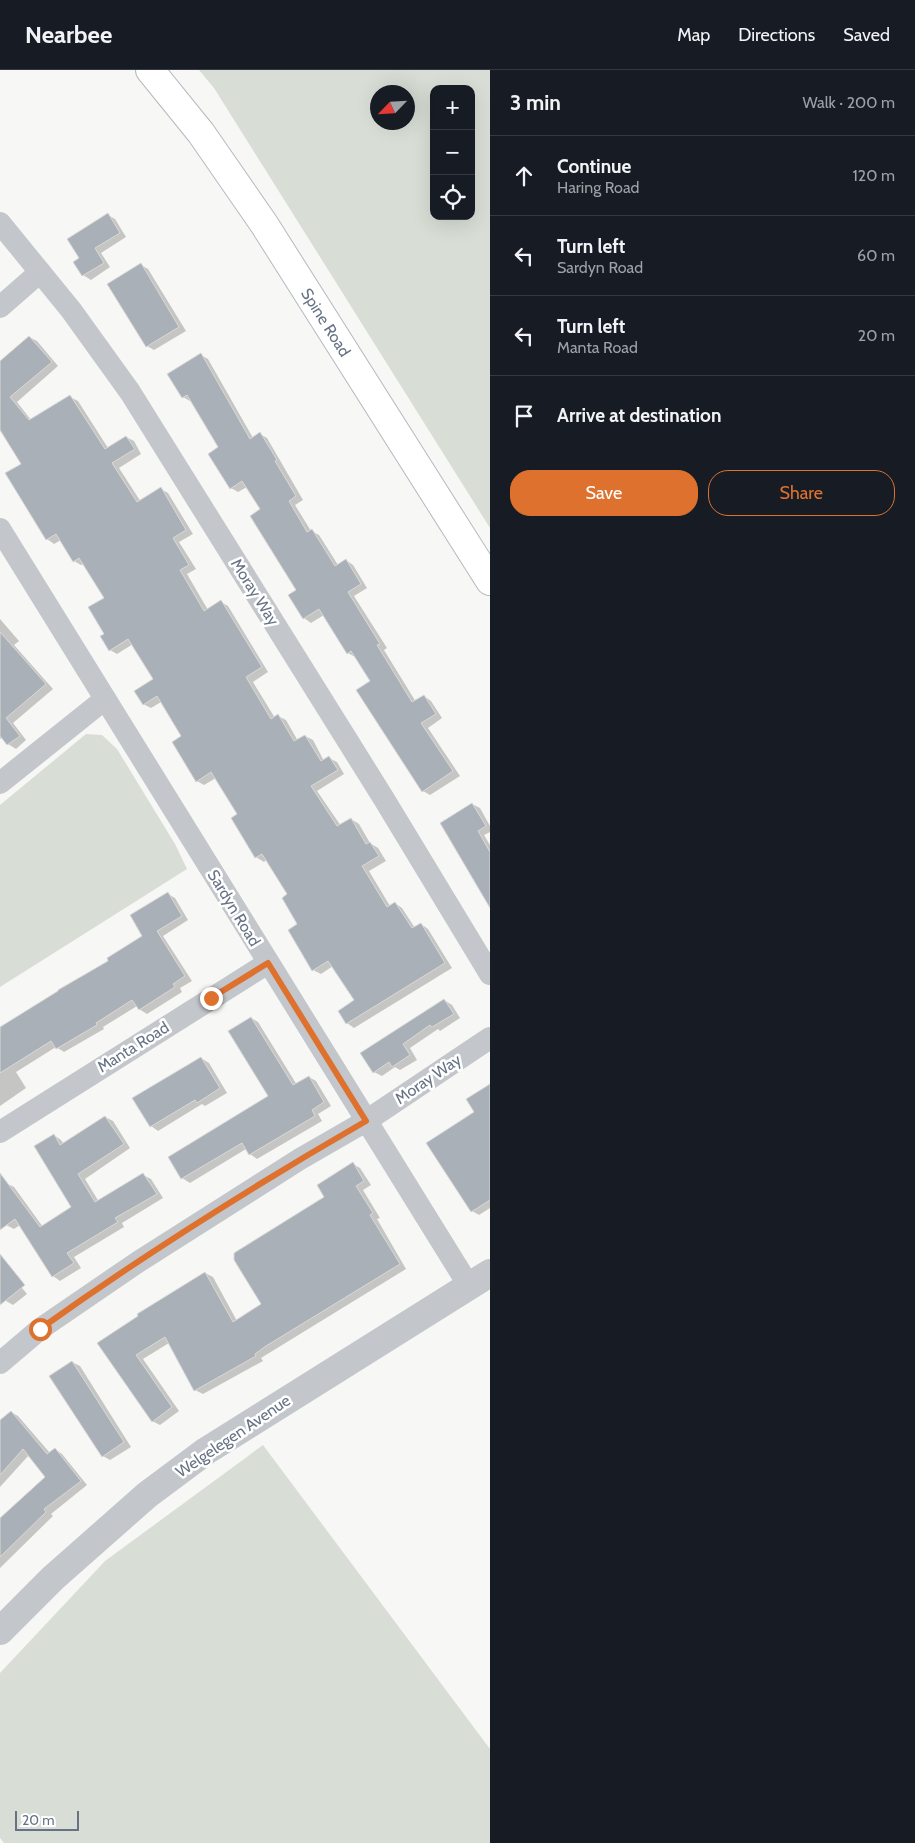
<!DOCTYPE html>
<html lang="en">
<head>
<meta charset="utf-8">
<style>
	:root { --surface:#171b24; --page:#242831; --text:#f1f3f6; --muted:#9ea1a6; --line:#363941; --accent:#de712e }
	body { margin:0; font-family:Cabin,sans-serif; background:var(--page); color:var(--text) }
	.controls { position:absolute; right:15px; top:15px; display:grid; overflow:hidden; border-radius:10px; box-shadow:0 5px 20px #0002 }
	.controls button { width:45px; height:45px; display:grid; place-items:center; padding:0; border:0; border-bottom:1px solid var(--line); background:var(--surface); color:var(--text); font:25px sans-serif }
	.compass { position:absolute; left:370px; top:15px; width:45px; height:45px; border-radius:50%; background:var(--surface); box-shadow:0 5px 20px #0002; rotate:245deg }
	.scale { position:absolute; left:15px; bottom:12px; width:64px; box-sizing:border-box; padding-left:5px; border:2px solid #677385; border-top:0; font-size:14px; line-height:18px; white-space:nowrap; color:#677385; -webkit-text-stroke:4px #fff; paint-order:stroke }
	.stop { position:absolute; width:15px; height:15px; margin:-11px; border:4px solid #de712e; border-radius:50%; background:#fff }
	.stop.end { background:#de712e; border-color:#fff; box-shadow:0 1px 5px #0008 }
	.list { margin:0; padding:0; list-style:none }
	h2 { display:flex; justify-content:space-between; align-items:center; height:65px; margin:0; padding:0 20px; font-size:21px }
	h2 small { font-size:16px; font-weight:400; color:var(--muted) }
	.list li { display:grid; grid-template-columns:32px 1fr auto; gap:15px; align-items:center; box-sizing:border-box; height:80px; padding:0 20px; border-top:1px solid var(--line) }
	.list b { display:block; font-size:19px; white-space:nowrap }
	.list p { margin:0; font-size:16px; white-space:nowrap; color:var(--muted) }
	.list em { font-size:16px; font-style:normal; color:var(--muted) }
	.actions { display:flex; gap:10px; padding:15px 20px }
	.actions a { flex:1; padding:11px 0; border:1px solid var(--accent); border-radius:20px; text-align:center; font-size:18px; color:var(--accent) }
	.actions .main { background:var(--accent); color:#fff }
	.icon { flex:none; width:28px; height:28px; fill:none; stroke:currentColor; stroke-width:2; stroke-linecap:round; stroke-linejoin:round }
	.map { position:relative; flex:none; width:490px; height:1773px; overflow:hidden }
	header { display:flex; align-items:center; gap:30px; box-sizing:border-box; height:70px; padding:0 25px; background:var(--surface); border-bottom:1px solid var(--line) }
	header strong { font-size:24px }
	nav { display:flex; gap:28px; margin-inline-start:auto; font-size:18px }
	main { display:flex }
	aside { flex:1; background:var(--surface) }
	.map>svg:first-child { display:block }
	.green { fill:#d8ded6; fill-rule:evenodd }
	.shadow { fill:#0003 }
	.building { fill:#aab0b7; stroke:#d9d9d7 }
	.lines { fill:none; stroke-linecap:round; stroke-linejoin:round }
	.secondary-casing { stroke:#b5b9bf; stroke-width:30 }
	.minor { stroke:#c3c6ca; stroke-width:22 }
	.tertiary { stroke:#c3c6ca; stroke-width:28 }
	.secondary { stroke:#fff; stroke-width:28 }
	.route { stroke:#de712e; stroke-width:6 }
	.labels { text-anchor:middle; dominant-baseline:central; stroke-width:5; stroke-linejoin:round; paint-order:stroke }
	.street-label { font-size:16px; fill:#677385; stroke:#fff }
</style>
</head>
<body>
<header>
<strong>Nearbee</strong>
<nav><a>Map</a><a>Directions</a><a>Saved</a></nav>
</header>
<main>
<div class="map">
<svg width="490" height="1773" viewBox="0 0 490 1773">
	<rect width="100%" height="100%" fill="#f7f7f5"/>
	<g class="green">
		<path d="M199,0H490V458L214,18ZM434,19H471V146H434ZM378,22H408V52H378Z"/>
		<polygon points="86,664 102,665 117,679 175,774 187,799 0,917 0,735"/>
		<polygon points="263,1375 490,1679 490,1773 4,1773 0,1768 0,1603 105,1491"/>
	</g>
	<g class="shadow">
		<polygon points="108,145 115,149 126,167 101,183 110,197 91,210 83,205 81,188"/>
		<polygon points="141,195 148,199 186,261 154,280 147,276"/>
		<polygon points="29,267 37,271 58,296 17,332 31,350 70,327 78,331 108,378 126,367 134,371 141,384 119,398 141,432 161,419 168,423 193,464 179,472 196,499 187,504 208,540 221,532 228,536 268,602 253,612 275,648 278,646 286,650 298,671 305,666 313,670 324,691 329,688 337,692 344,704 317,721 341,756 351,749 359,754 370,773 378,778 386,791 369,801 390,836 395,833 402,838 415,858 421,854 428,859 452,898 354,958 347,953 356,931 333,896 321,904 313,900 289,824 267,789 264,792 256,787 238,744 216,708 204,715 197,711 183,667 161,632 151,638 143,634 155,609 133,574 117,584 110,580 106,564 106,528 84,494 81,495 74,491 61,470 54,474 47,469 7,404 23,394 0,354 0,293"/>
		<polygon points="201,285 208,289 253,368 260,364 267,368 303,430 295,435 311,461 319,465 338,495 346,490 353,495 367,518 354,526 387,578 384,580 416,632 424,626 431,631 442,648 428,658 460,706 430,725 423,721 372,612 355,587 348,583 324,545 311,553 304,548 298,520 262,440 247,417 238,422 231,418 220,378 192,330 190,331 183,327"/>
		<polygon points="0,549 19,571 14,575 53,619 13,653 26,670 16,679 8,674 2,667 0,669"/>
		<polygon points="472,734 480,738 490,756 490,762 484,765 490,775 490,834"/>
		<polygon points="168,824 175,828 188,850 163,866 192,911 180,918 182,922 147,944 139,939 137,936 103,957 104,959 64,982 56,977 16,1002 26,1018 0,1036 0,959 110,891 144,867"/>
		<polygon points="444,930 452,935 460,948 440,961 438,959 410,978 417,990 400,1000 395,997 382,1006 374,1002"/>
		<polygon points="251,948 258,952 297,1015 309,1007 316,1011 331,1036 318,1044 322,1051 257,1089 250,1084 246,1079 190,1113 182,1108 170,1088 269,1027"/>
		<polygon points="201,988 209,993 227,1023 205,1036 202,1034 158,1061 151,1056"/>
		<polygon points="490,1015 490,1138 479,1145 472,1141 476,1043"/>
		<polygon points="105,1047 113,1051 130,1078 85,1109 99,1132 143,1105 151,1109 163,1128 122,1153 124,1157 74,1187 81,1198 60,1211 53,1206 20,1155 14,1159 6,1155 0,1146 0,1118 6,1113 14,1117 43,1157 73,1138 54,1065 61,1070 64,1074"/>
		<polygon points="353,1094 360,1098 371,1115 363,1120 380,1148 377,1149 406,1199 274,1280 261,1288 263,1291 203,1324 195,1320 169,1273 143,1289 179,1341 160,1355 152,1351 99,1273 205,1203 213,1207 237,1251 263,1235 326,1128"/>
		<polygon points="0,1191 27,1224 13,1235 6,1231 0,1224"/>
		<polygon points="72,1292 80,1296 131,1377 110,1390 103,1386"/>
		<polygon points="11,1342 18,1346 50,1383 55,1379 62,1384 87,1415 51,1444 53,1446 0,1498 0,1453 46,1407 29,1385 0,1417 0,1352"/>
	</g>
	<g class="building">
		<polygon points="108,143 120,163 95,178 104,193 82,206 73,192 79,188 67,169"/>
		<polygon points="141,193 179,257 146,277 107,214"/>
		<polygon points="29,266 52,292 10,327 29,350 70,325 105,379 126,366 135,379 112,393 137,432 161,417 186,460 173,468 189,495 180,500 204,541 221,530 262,597 246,607 271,649 278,644 294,671 305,665 321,691 329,686 338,700 311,716 337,756 351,748 366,774 370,772 379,786 362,796 387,837 395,832 412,858 421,853 445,893 346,954 338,941 354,930 328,891 312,901 288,860 297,854 282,828 287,824 262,784 255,788 231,748 237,744 211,702 196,712 172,672 181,666 157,626 143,635 134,621 153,609 128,569 109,581 100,566 104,564 88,537 104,528 79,488 73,492 56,464 46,470 5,403 21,394 0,360 0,291"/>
		<polygon points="201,283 250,369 260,362 277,390 275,391 296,426 289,431 307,462 312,459 335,496 346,489 361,514 348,522 380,574 377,575 412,632 424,625 436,644 421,653 453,701 422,722 356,620 370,611 351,581 347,584 319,539 303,549 288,525 296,520 250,446 260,439 242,411 230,419 208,384 218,377 187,325 182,328 167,304"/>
		<polygon points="0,562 46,614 6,648 20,666 7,675 0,666"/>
		<polygon points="472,733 486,756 478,761 490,782 490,838 440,753"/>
		<polygon points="168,822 182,846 157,861 185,906 173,914 175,917 139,940 132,930 96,953 97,955 56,979 51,971 0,1003 0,957 58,921 58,920 108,891 107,888 142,866 130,845"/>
		<polygon points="444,929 454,944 432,957 430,955 403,974 410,985 392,997 389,992 373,1003 360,983"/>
		<polygon points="251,947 293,1015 309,1006 324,1032 312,1040 315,1046 249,1085 242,1073 181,1109 168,1087 268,1026 228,961"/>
		<polygon points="201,987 220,1018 197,1033 195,1030 150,1057 132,1028"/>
		<polygon points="490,1014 490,1130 471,1142 426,1073 474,1042 466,1029"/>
		<polygon points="105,1046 124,1074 78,1104 95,1132 143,1103 157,1124 115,1148 118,1152 67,1183 74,1193 52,1207 15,1149 0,1160 0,1103 40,1157 71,1137 34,1076 54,1064 60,1075"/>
		<polygon points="353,1092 364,1111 356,1116 373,1143 370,1145 400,1194 266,1276 255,1284 256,1286 194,1321 165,1267 136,1285 172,1337 152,1352 97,1273 138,1246 137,1244 205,1202 233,1252 261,1234 234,1190 234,1183 324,1127 317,1115"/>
		<polygon points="0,1184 25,1215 0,1235"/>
		<polygon points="72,1291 124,1372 102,1387 49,1306"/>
		<polygon points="11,1341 47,1384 55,1378 81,1411 44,1439 46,1442 0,1487 0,1448 45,1407 23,1379 0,1405 0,1350"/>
	</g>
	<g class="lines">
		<g class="secondary-casing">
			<g id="secondary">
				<path id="s1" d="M150,0L201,63L264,154L490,511"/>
			</g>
		</g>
		<g class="minor">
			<polyline points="0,153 71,240 130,322 384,729 490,904"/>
			<polyline points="0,237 40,202"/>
			<polyline points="0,459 469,1216"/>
			<polyline points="0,713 105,629"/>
			<polyline points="0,1062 268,893"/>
			<polyline points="0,1293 40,1259 138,1192 300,1089 366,1051 490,968"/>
		</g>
		<polyline class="tertiary" points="0,1561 53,1508 147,1425 206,1381 490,1203"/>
		<use href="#secondary" class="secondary"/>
	</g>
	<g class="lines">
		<path class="route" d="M40,1259C145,1184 255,1115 366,1051L268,893L211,928"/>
	</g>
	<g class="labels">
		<g class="street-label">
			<text stroke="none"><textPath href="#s1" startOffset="308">Spine Road</textPath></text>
			<text transform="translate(255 522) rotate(58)">Moray Way</text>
			<text transform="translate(234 838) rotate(59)">Sardyn Road</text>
			<text transform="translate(133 977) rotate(-32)">Manta Road</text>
			<text transform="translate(428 1009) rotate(-34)">Moray Way</text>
			<text transform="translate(233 1366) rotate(-34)">Welgelegen Avenue</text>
		</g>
	</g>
</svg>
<div class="controls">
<button>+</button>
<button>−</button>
<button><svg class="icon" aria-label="locate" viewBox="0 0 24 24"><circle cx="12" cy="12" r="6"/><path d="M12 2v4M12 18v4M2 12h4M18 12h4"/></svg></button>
</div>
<svg class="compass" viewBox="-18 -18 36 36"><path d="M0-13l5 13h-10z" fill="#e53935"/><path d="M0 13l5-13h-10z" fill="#9ea1a6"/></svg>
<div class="scale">20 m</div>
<div class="stop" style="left:40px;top:1259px"></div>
<div class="stop end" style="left:211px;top:928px"></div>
</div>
<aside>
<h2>3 min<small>Walk · 200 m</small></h2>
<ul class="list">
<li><svg class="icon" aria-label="ahead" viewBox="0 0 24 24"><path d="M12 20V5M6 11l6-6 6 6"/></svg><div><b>Continue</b><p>Haring Road</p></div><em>120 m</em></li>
<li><svg class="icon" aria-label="left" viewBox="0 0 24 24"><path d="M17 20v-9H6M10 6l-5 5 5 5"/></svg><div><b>Turn left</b><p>Sardyn Road</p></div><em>60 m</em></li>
<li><svg class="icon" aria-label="left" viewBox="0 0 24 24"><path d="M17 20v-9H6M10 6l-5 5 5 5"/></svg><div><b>Turn left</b><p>Manta Road</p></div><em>20 m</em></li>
<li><svg class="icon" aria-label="arrive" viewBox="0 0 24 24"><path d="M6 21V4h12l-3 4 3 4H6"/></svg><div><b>Arrive at destination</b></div></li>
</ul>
<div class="actions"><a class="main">Save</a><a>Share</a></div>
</aside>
</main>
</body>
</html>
